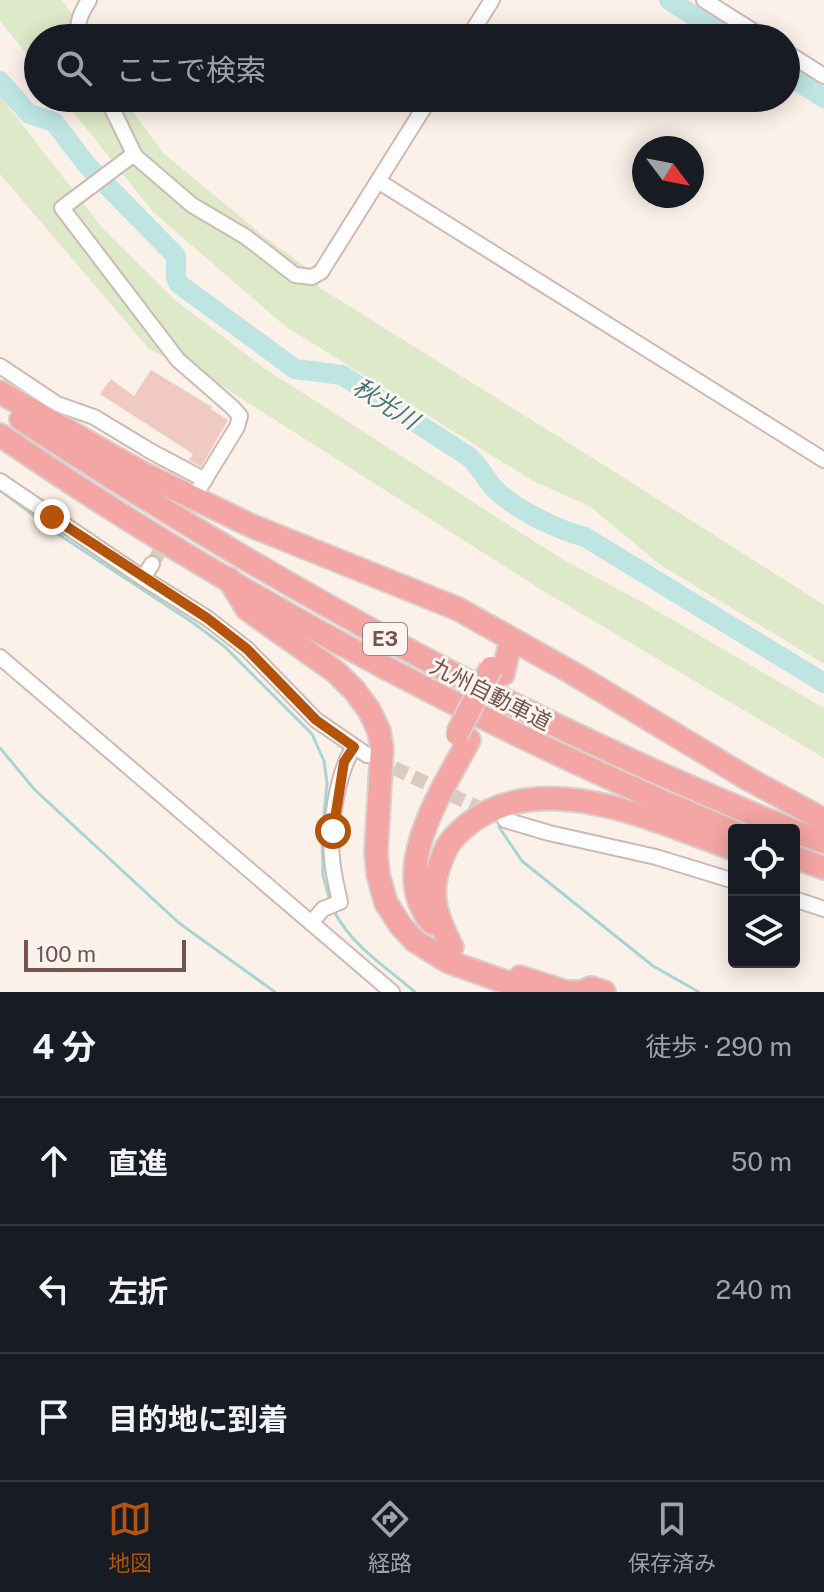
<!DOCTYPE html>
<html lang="ja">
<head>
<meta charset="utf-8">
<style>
	:root { --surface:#171b24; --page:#242831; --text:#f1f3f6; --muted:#9ea1a6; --line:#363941; --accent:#b45309 }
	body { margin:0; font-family:"Public Sans","Noto Sans JP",sans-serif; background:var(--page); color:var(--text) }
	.controls { position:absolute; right:24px; bottom:24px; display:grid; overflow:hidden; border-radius:8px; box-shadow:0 4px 20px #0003 }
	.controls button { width:72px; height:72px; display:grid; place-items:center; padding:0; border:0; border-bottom:2px solid var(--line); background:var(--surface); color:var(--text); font:40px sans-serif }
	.compass { position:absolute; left:632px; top:136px; width:72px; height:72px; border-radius:50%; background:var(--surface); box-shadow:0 4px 20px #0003; rotate:122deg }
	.scale { position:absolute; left:24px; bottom:20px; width:162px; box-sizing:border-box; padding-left:8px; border:4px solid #76534d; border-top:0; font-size:22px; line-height:28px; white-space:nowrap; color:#76534d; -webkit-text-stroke:6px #fef5f0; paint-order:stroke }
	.stop { position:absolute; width:24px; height:24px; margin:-18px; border:6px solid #b45309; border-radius:50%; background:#fff }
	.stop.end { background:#b45309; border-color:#fff; box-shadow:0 2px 8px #0008 }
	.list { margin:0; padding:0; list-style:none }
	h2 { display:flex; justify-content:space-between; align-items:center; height:104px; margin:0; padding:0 32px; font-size:34px }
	h2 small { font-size:26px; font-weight:400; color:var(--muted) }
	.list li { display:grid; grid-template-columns:52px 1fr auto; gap:24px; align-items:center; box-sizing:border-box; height:128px; padding:0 32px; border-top:2px solid var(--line) }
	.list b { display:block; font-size:30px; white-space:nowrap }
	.list em { font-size:26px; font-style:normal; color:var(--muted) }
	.icon { flex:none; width:44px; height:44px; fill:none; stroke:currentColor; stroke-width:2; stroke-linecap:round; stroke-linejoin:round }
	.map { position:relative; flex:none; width:824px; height:992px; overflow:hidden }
	.search { position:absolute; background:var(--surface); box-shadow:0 4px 20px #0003; left:24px; right:24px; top:24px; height:88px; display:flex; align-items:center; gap:20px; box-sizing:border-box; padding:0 28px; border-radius:44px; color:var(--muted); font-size:30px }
	.sheet { height:488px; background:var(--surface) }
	nav { display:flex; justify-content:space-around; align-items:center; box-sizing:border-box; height:112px; border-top:2px solid var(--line); background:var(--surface); font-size:22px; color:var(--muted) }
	nav a { display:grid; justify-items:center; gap:4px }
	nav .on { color:var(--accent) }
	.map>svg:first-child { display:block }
	.green { fill:#dde9c8 }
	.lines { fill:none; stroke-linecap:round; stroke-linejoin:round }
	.stream { stroke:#a5d6d3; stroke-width:3 }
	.river { stroke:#bee5e2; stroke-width:20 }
	.building { fill:#f0cac2 }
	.minor-tunnel { stroke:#dacac2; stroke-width:14; stroke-dasharray:14 7; stroke-linecap:butt }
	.minor-casing { stroke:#d0b9b2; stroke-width:18 }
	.highway-casing { stroke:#d9cfcd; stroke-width:26 }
	.minor { stroke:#fff; stroke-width:14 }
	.highway { stroke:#f3a6a3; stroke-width:22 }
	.highway-bridge-casing { stroke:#d9cfcd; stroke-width:26; stroke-linecap:butt }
	.highway-bridge { stroke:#f3a6a3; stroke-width:22 }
	.route { stroke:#b45309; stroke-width:10 }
	.labels { text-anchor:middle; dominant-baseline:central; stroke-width:6; stroke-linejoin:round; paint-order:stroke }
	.shield { fill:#fef5f0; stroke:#9f847e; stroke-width:2 }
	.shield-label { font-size:20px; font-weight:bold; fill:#76534d }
	.street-label { font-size:22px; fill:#76534d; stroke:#fef5f0 }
	.water-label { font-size:24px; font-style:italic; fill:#417a76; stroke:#fef5f0 }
</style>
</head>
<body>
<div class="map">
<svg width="824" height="992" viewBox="0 0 824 992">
	<rect width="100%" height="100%" fill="#fcf1e9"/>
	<g class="green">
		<polygon points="0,0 62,0 89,38 38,38 38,68 0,21"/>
		<polygon points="0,96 105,231 175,300 264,368 562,559 640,601 824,708 824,758 540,589 222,386 149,349 0,174"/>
		<polygon points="62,98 123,98 163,153 266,238 307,268 320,288 607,467 824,605 824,664 659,564 591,507 533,481 285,326 153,212"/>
	</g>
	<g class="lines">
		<g class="stream">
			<polyline points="0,490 58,534 195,624 225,647 312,734 324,761 327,783 322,836 323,875 330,901"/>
			<polyline points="0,748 35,790 179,923 275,992"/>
			<polyline points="499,827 522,861 653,966 699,992"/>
			<path d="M334,911C351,945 387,968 415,992"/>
		</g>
		<g class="river">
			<polyline points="669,0 729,38"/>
			<polyline points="786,74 824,98"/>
			<path d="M0,81L29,114L54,122L87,165L176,256V278L179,284L295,369L342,375L468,456C480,466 485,479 496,490C516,510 558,530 585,537L824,683"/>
		</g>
	</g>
	<polygon class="building" points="151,370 212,407 211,409 228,420 201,467 189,460 193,454 100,394 111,379 134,396"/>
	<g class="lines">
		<g class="minor-tunnel">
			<polyline points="152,564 197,492"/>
			<polyline points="375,759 494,815"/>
		</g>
		<g class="minor-casing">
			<g id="minor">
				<polyline points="704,0 764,38"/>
				<path d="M79,38C76,22 81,13 89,0"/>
				<polyline points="468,38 492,0"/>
				<polyline points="786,52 824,76"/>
				<polyline points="107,98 135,156"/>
				<polyline points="378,181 824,460"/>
				<polyline points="0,366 57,404 94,417 152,452 205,480"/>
				<polyline points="0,481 143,578 207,618 247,649 316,720 367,755"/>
				<polyline points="197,492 237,427 240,416 232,407 178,360 62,208 130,157 135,156 192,205 246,237 295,275 312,277 321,272 430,98"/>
				<polyline points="143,578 152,564"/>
				<polyline points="0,657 392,992"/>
				<polyline points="505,820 549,833 656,857 734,881"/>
				<polyline points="794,899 824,909"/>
				<path d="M311,923L323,909L340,902C337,888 333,873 332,858C329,828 337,772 354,747"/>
			</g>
		</g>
		<g class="highway-casing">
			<g id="highway">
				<polyline points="0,392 144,474 252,526 458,609 576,675 750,780 824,820"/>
				<path d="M21,419C269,581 517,719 792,830"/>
				<path d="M0,435C229,592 478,725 734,832"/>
				<polyline points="229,579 247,609 336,672 355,691 369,710 379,731 382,748 376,852 378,874 386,903 401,926 415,941 449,962 534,992"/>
				<polyline points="503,674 511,640"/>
				<polyline points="794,831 824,842"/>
				<polyline points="794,857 824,868"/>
				<path d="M432,923C387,870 443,790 469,740"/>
				<path d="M452,947C433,911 427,887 446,849C451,838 462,829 471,822C546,767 657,822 734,849"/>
				<polyline points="520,977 566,992 575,992"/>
				<polyline points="582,992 591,988 604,992"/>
			</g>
		</g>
		<use href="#minor" class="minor"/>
		<use href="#highway" class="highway"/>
		<g class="highway-bridge-casing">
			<polyline id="highway-bridge" points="457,734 491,668"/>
		</g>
		<use href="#highway-bridge" class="highway-bridge"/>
	</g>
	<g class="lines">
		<polyline class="route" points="52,517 207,618 247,649 316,720 354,747 344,762 333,831"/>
	</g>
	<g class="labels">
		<rect class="shield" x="363" y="623" width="44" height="32" rx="6"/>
		<g class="shield-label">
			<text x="385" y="639">E3</text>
		</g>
		<g class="street-label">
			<text transform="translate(491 694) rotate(27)">九州自動車道</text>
		</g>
		<g class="water-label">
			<text transform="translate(386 403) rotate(33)">秋光川</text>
		</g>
	</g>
</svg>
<div class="controls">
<button><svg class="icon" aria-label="locate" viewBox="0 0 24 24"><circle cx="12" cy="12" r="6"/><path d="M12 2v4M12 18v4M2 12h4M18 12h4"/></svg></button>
<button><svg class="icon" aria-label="layers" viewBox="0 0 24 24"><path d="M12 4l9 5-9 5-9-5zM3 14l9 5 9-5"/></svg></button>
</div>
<svg class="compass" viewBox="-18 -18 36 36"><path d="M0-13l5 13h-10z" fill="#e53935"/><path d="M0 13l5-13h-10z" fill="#9ea1a6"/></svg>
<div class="scale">100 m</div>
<div class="stop" style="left:333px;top:831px"></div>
<div class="stop end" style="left:52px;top:517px"></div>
<div class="search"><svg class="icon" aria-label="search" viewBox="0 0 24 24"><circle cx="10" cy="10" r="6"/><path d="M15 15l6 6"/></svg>ここで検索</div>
</div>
<section class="sheet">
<h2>4 分<small>徒歩 · 290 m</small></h2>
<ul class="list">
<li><svg class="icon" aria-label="ahead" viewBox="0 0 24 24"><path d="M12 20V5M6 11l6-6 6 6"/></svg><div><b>直進</b></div><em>50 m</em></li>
<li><svg class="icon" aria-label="left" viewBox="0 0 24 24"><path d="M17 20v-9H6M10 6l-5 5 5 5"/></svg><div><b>左折</b></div><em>240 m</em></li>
<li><svg class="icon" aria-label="arrive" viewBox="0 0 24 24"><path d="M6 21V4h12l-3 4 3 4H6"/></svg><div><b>目的地に到着</b></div></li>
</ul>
</section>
<nav>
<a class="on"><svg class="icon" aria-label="map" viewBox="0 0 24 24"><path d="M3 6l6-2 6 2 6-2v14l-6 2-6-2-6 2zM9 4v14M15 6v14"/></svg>地図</a>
<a><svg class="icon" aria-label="directions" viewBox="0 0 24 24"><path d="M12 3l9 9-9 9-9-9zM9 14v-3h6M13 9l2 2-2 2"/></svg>経路</a>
<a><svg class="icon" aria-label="saved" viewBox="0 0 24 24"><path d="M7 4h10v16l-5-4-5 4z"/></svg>保存済み</a>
</nav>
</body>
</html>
